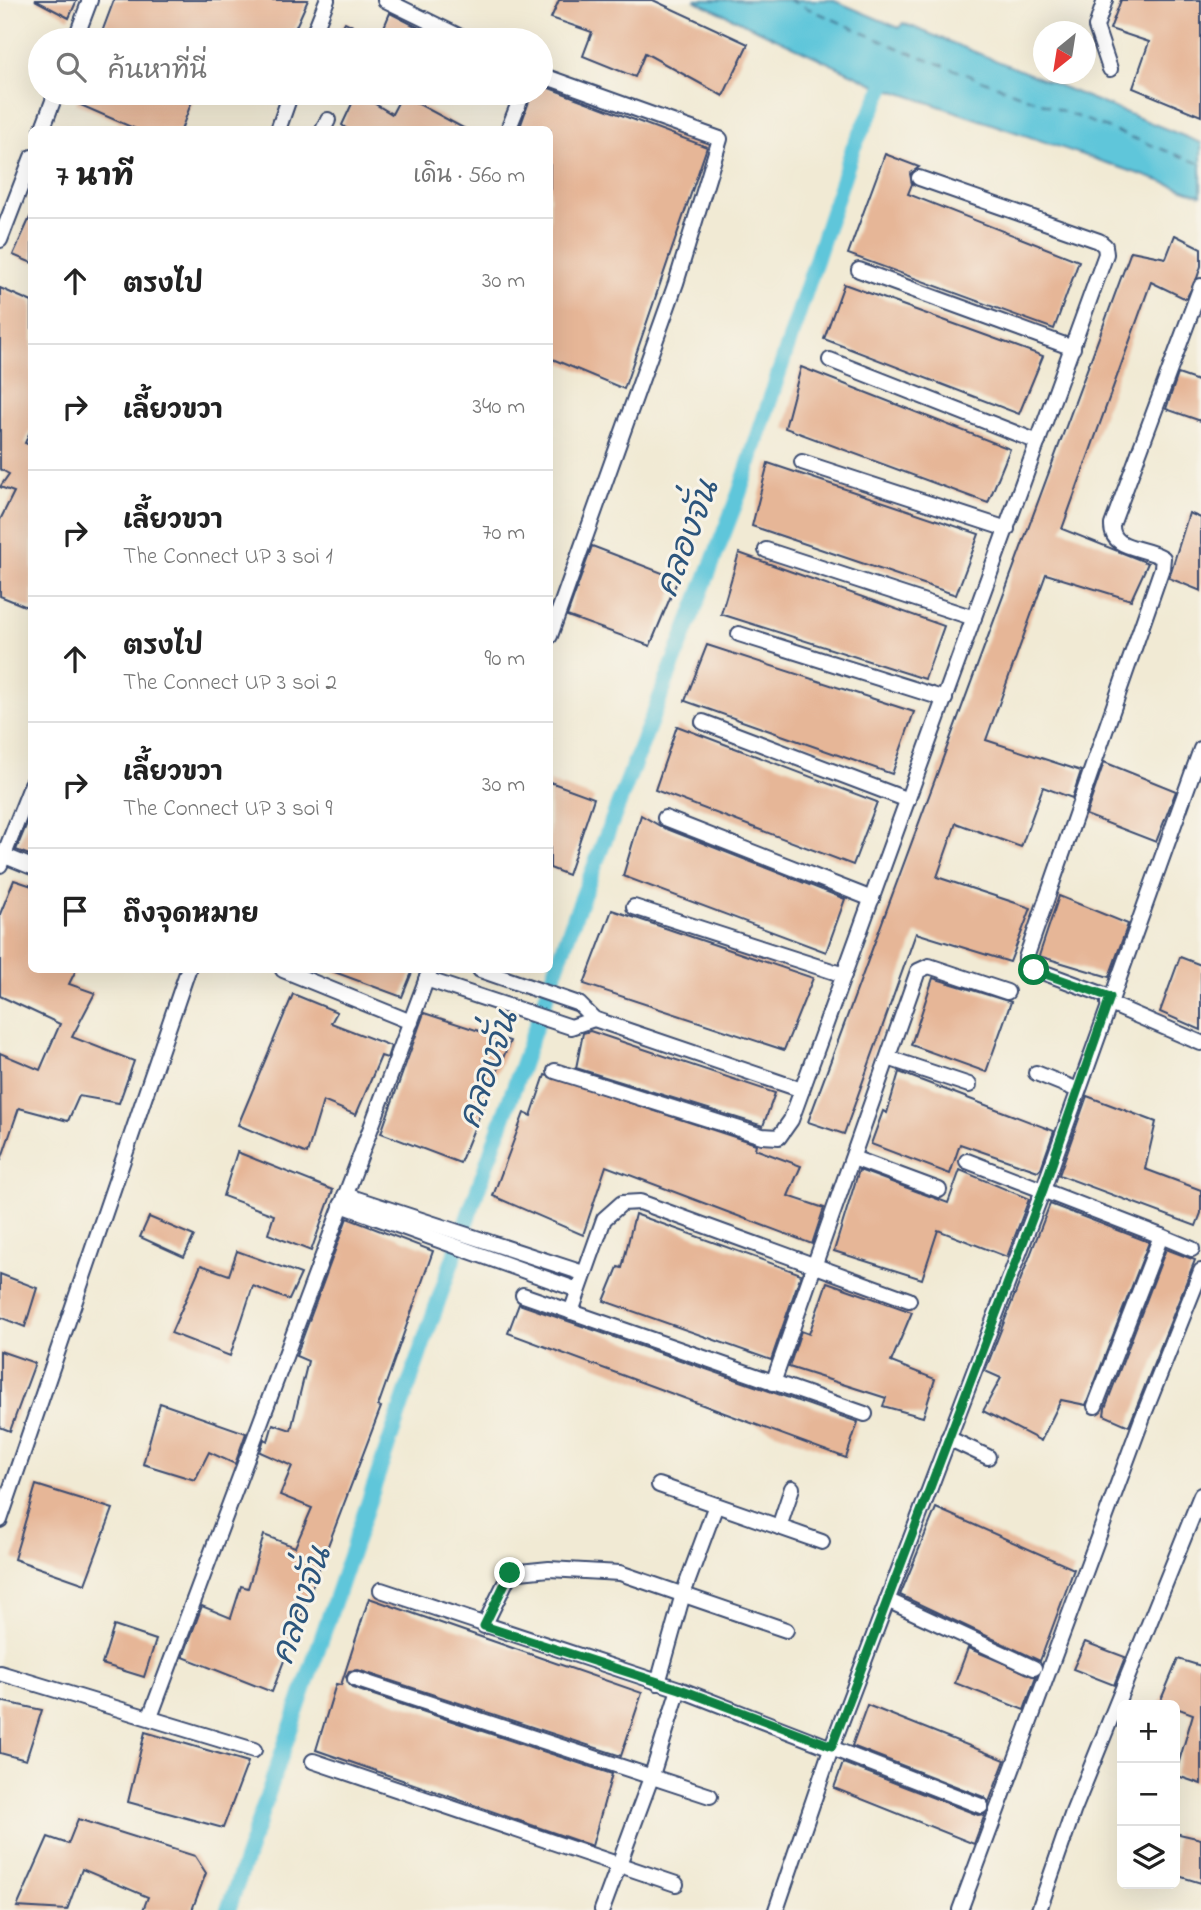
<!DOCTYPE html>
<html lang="th">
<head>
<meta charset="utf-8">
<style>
	:root { --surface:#fff; --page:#f6f6f6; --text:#222; --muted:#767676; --line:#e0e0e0 }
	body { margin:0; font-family:"Indie Flower","Playpen Sans Thai",sans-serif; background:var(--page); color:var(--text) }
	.controls { position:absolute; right:21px; bottom:21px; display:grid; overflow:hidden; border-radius:10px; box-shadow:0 7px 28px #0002 }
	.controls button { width:63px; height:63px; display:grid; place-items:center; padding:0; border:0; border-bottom:2px solid var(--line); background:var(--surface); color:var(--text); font:35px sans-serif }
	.compass { position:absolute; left:1033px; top:21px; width:63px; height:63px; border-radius:50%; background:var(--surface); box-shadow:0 7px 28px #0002; rotate:210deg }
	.stop { position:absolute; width:21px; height:21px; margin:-16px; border:5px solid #0b8043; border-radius:50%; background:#fff }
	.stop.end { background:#0b8043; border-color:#fff; box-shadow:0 2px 7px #0008 }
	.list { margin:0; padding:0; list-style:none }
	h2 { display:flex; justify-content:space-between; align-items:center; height:91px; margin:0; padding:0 28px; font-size:30px }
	h2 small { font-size:23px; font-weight:400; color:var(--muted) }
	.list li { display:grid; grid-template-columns:46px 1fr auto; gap:21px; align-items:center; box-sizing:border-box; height:126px; padding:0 28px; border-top:2px solid var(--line) }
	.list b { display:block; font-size:26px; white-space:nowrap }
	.list p { margin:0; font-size:23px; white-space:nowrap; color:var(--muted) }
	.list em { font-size:23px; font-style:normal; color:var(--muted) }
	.icon { flex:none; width:38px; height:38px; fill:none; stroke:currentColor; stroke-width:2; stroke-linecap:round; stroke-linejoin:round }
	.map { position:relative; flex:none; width:1201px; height:1910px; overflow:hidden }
	.search { position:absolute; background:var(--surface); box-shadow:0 7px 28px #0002; left:28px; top:28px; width:525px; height:77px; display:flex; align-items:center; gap:18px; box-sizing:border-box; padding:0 24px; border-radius:38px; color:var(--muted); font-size:26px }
	.panel { position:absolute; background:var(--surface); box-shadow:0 7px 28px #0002; left:28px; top:126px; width:525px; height:847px; border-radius:10px }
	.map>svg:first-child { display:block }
	.water { fill:#5ec6da; stroke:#3c7a9c; stroke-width:2 }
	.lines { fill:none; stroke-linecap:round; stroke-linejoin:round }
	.canal { stroke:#5ec6da; stroke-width:16 }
	.ferry { stroke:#2c557d; stroke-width:2; stroke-dasharray:9 7; stroke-linecap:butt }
	.building { fill:#e6b697 }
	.minor-casing { stroke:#3b4b70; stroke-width:18 }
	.minor { stroke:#fff; stroke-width:14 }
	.route { stroke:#0b8043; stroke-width:9 }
	.labels { text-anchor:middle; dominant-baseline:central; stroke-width:6; stroke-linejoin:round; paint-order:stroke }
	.water-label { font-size:33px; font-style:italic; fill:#2c557d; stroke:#f7f3e8 }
</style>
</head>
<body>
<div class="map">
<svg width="1201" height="1910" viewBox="0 0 1201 1910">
	<rect width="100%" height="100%" fill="#f7f3e8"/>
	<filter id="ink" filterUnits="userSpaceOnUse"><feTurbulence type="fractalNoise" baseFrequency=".0143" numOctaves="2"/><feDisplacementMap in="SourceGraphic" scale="14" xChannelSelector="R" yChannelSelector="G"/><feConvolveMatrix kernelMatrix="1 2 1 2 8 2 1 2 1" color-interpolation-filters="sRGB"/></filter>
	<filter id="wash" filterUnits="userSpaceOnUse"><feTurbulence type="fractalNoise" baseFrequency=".00686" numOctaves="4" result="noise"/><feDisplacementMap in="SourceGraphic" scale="28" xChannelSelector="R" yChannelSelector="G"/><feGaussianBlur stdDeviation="1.57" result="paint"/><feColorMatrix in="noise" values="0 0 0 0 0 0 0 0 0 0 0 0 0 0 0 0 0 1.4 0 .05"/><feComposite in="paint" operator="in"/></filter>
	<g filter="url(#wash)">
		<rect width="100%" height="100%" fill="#f1ead4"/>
		<polygon class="water" points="694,0 833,0 899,28 903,23 1201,143 1201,195 874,84"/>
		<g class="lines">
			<polyline class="canal" points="228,1910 424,1341 572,924 739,494 853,148 893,69"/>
			<polyline class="ferry" points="789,0 903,50 1201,164"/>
		</g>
		<g id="blocks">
			<g class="building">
				<polygon points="35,0 77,0 69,18"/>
				<polygon points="114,0 308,0 290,40 99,40"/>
				<polygon points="559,0 653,0 748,44 723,96 645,53 635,77 583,56 592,32 551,18"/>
				<polygon points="1121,0 1201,0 1201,116 1133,88 1149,42 1110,29"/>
				<polygon points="390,13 425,31 420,40 335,40 345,22 379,39"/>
				<polygon points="541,85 707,147 624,389 550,358 550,130 519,130 532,93 541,93"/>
				<polygon points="80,93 195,93 181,130 138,130 76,103"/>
				<polygon points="357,93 392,114 402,95 467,130 348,130 342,125"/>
				<polygon points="885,154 919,167 910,174 912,184 908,194 1079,261 1054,329 848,254"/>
				<polygon points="32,213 32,263 13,255"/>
				<polygon points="1175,235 1201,248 1201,266 1197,278 1186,299 1151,282 1062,529 1148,563 1131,600 1046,574 986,740 1081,771 1072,798 1043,787 1021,847 956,823 937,877 1031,908 1010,962 916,933 844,1134 808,1122 1131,251 1166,258"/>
				<polygon points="844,284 1043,356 1019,414 824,339"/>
				<polygon points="0,288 32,302 32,427 25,443 32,446 32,609 0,596 0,520 14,492 0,487 9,474 0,469"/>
				<polygon points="801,367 1010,449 988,503 785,428"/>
				<polygon points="1178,374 1201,382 1201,421 1166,409"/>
				<polygon points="768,463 979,534 956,595 752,526"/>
				<polygon points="1189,513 1201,518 1201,591 1169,578"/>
				<polygon points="592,546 678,579 650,646 567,616"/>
				<polygon points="739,553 944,626 925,679 721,614"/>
				<polygon points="707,645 914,712 892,774 685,701"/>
				<polygon points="677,726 877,802 853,865 655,790"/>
				<polygon points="1104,762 1176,791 1156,842 1086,815"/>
				<polygon points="550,782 594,798 568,875 550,868"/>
				<polygon points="32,811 32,856 16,850"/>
				<polygon points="641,815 662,827 845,899 826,952 623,876"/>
				<polygon points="14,880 32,886 32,970 76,970 69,984 95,993 72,1037 134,1061 119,1103 79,1096 68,1121 19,1108 1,1160 0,1053 40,1070 60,1024 0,996 0,914"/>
				<polygon points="1059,896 1128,924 1109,977 1039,956"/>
				<polygon points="612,910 813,978 784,1050 584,984"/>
				<polygon points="1180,957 1201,965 1201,1030 1160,1012"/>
				<polygon points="329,970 413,970 402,997"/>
				<polygon points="933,978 1011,1002 986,1072 911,1045"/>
				<polygon points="293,994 337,1012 331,1023 391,1046 387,1058 381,1056 356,1115 323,1101 307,1154 238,1125"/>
				<polygon points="424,1013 510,1041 460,1163 381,1133"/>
				<polygon points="590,1031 775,1093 763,1126 576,1068 583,1033"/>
				<polygon points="899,1072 1054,1131 1041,1168 1038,1171 960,1144 950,1174 871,1144 883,1111 887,1113"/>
				<polygon points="545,1075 756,1144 755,1149 801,1166 788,1196 824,1208 812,1244 606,1166 583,1235 493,1196 524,1113 531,1116"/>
				<polygon points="1087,1096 1156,1122 1145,1169 1201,1190 1201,1213 1196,1226 1059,1175"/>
				<polygon points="237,1152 333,1190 311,1251 268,1234 274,1215 223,1196"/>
				<polygon points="859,1170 948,1203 960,1170 1029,1199 1007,1257 938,1230 922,1279 834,1251"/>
				<polygon points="1050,1204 1149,1242 1086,1405 1061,1400 1041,1441 983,1411 1001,1378 985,1371"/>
				<polygon points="635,1214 801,1274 771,1360 604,1301 618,1267 622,1268"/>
				<polygon points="149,1217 194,1236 184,1257 140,1237"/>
				<polygon points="347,1218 433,1251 378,1406 381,1407 272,1692 183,1657 202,1606 231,1618 241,1586 248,1588 264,1535 295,1547 312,1508 280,1495 292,1466 260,1452 264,1439 268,1441 273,1424 291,1430 308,1361 296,1356"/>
				<polygon points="1166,1249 1195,1260 1129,1426 1104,1415 1105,1408"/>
				<polygon points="237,1251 301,1274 289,1300 253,1286 230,1356 171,1333 201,1265 229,1275"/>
				<polygon points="0,1274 37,1288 25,1327 0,1317"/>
				<polygon points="827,1282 912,1312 891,1362 935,1379 923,1417 883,1406 886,1398 789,1367 801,1331 809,1334"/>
				<polygon points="519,1304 858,1422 846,1458 508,1333"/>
				<polygon points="0,1351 35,1363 10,1431 0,1427"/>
				<polygon points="160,1403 246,1433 235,1464 209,1452 195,1480 143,1464"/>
				<polygon points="36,1485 113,1509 85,1584 14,1559"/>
				<polygon points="936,1508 1074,1569 1040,1661 900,1595"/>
				<polygon points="369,1598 642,1693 621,1756 358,1670 349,1671 346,1677 352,1688 612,1774 592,1846 316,1750 336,1684 341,1685"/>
				<polygon points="114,1626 156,1640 144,1677 102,1664"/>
				<polygon points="1085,1642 1125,1657 1114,1685 1073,1669"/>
				<polygon points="968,1648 1036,1677 1024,1710 955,1683"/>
				<polygon points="1178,1659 1201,1666 1201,1784 1175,1775 1193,1714 1160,1702"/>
				<polygon points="0,1701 42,1710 26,1760 0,1753"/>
				<polygon points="867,1705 1005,1760 989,1802 984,1797 852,1746"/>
				<polygon points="145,1732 248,1762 223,1828 128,1802"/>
				<polygon points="843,1763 978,1815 985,1814 974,1844 834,1788"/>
				<polygon points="78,1819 195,1856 206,1873 192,1910 143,1910 148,1897 82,1869 67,1910 17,1907 48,1837 68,1844"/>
				<polygon points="1175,1833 1201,1839 1201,1883 1175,1875"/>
			</g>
		</g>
	</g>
	<g filter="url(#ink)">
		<use href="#blocks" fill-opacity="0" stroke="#3b4b70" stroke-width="2"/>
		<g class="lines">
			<g class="minor-casing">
				<g id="minor">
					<polyline points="385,0 467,40"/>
					<polyline points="1105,0 1096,27 1110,69"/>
					<polyline points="75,40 90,0"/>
					<polyline points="311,40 327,0"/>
					<polyline points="541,75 720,139 676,283 550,636"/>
					<polyline points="42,130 56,93"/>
					<polyline points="278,130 291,93"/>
					<polyline points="323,130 328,120"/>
					<polyline points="508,130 523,93"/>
					<polyline points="0,240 32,157"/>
					<polyline points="859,270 1073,348"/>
					<polyline points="830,360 1038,442"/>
					<polyline points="802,462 1007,529"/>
					<polyline points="766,550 974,618"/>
					<polyline points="739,634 945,699"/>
					<polyline points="703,722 908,800"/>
					<polyline points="665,818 872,899"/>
					<polyline points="0,854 32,867"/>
					<polyline points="0,865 32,784"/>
					<polyline points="634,907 844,975"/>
					<polyline points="283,970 411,1022"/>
					<polyline points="426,979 571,1027 594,1019 579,1004 480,970"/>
					<path d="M1110,997L1034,969L1026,965V958L1162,568L1163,558C1145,546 1111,551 1112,525L1201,286"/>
					<polyline points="1108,1003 1201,1043"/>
					<polyline points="594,1019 802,1090"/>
					<polyline points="888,1058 969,1085"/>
					<polyline points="555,1071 762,1136 779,1137 791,1120 1106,254 1105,246 1099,241 919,178"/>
					<polyline points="1036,1073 1078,1090"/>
					<polyline points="853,1158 939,1190"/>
					<polyline points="967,1161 1161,1236 1095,1406"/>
					<polyline points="345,1195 583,1273"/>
					<polyline points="341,1205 578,1290"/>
					<polyline points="1161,1236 1192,1249"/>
					<polyline points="523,1295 865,1414"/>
					<polyline points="571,1312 604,1219 622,1203 640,1202 909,1300"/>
					<polyline points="773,1383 918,971 929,966 1007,992"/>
					<polyline points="948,1438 988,1457"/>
					<polyline points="659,1485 822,1542"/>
					<polyline points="0,1520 188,970"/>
					<polyline points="779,1527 792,1488"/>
					<polyline points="381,1590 679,1689 981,1806"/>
					<polyline points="887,1600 1034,1668"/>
					<polyline points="484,1626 510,1573 549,1569 620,1573 786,1630"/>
					<polyline points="0,1673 254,1750"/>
					<polyline points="355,1679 710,1796"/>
					<polyline points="658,1683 683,1594 716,1505"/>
					<polyline points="150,1717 430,970"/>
					<polyline points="313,1761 676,1884"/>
					<polyline points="602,1910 652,1775 679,1689"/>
					<polyline points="776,1910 832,1746 1043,1190 1201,749"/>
					<polyline points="960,1910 1142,1419 1201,1271"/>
					<polyline points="1039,1910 1073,1812 1201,1495"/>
				</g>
			</g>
			<use href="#minor" class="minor"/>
		</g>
	</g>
	<g class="lines" filter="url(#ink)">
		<polyline class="route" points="510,1573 484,1626 680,1689 832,1746 1043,1190 1110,997 1034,970"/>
	</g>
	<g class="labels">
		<g class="water-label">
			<text transform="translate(689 539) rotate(-69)">คลองจั่น</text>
			<text transform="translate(490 1070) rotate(-71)">คลองจั่น</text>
			<text transform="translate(303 1606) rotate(-71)">คลองจั่น</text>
		</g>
	</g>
</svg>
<div class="controls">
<button>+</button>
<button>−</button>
<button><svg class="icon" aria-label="layers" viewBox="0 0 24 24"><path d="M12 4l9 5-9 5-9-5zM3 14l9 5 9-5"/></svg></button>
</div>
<svg class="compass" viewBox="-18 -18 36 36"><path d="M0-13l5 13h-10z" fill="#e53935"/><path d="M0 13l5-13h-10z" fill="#767676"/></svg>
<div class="stop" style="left:1034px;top:970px"></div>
<div class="stop end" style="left:510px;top:1573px"></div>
<div class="search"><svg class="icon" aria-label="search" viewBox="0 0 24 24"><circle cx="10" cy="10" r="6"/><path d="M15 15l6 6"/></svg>ค้นหาที่นี่</div>
<section class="panel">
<h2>7 นาที<small>เดิน · 560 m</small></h2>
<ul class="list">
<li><svg class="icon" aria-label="ahead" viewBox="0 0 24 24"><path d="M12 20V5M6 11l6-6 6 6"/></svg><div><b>ตรงไป</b></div><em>30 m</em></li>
<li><svg class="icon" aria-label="right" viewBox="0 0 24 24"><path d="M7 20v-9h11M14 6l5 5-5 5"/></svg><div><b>เลี้ยวขวา</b></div><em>340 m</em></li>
<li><svg class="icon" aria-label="right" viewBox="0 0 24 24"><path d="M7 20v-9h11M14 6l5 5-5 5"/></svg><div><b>เลี้ยวขวา</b><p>The Connect UP 3 soi 1</p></div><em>70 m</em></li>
<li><svg class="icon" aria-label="ahead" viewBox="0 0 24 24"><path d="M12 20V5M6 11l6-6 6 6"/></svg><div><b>ตรงไป</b><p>The Connect UP 3 soi 2</p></div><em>90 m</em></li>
<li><svg class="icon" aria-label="right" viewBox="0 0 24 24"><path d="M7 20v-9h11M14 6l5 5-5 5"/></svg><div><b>เลี้ยวขวา</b><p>The Connect UP 3 soi 9</p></div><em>30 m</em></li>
<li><svg class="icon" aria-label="arrive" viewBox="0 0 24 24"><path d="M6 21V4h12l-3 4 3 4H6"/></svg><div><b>ถึงจุดหมาย</b></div></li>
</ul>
</section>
</div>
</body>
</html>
